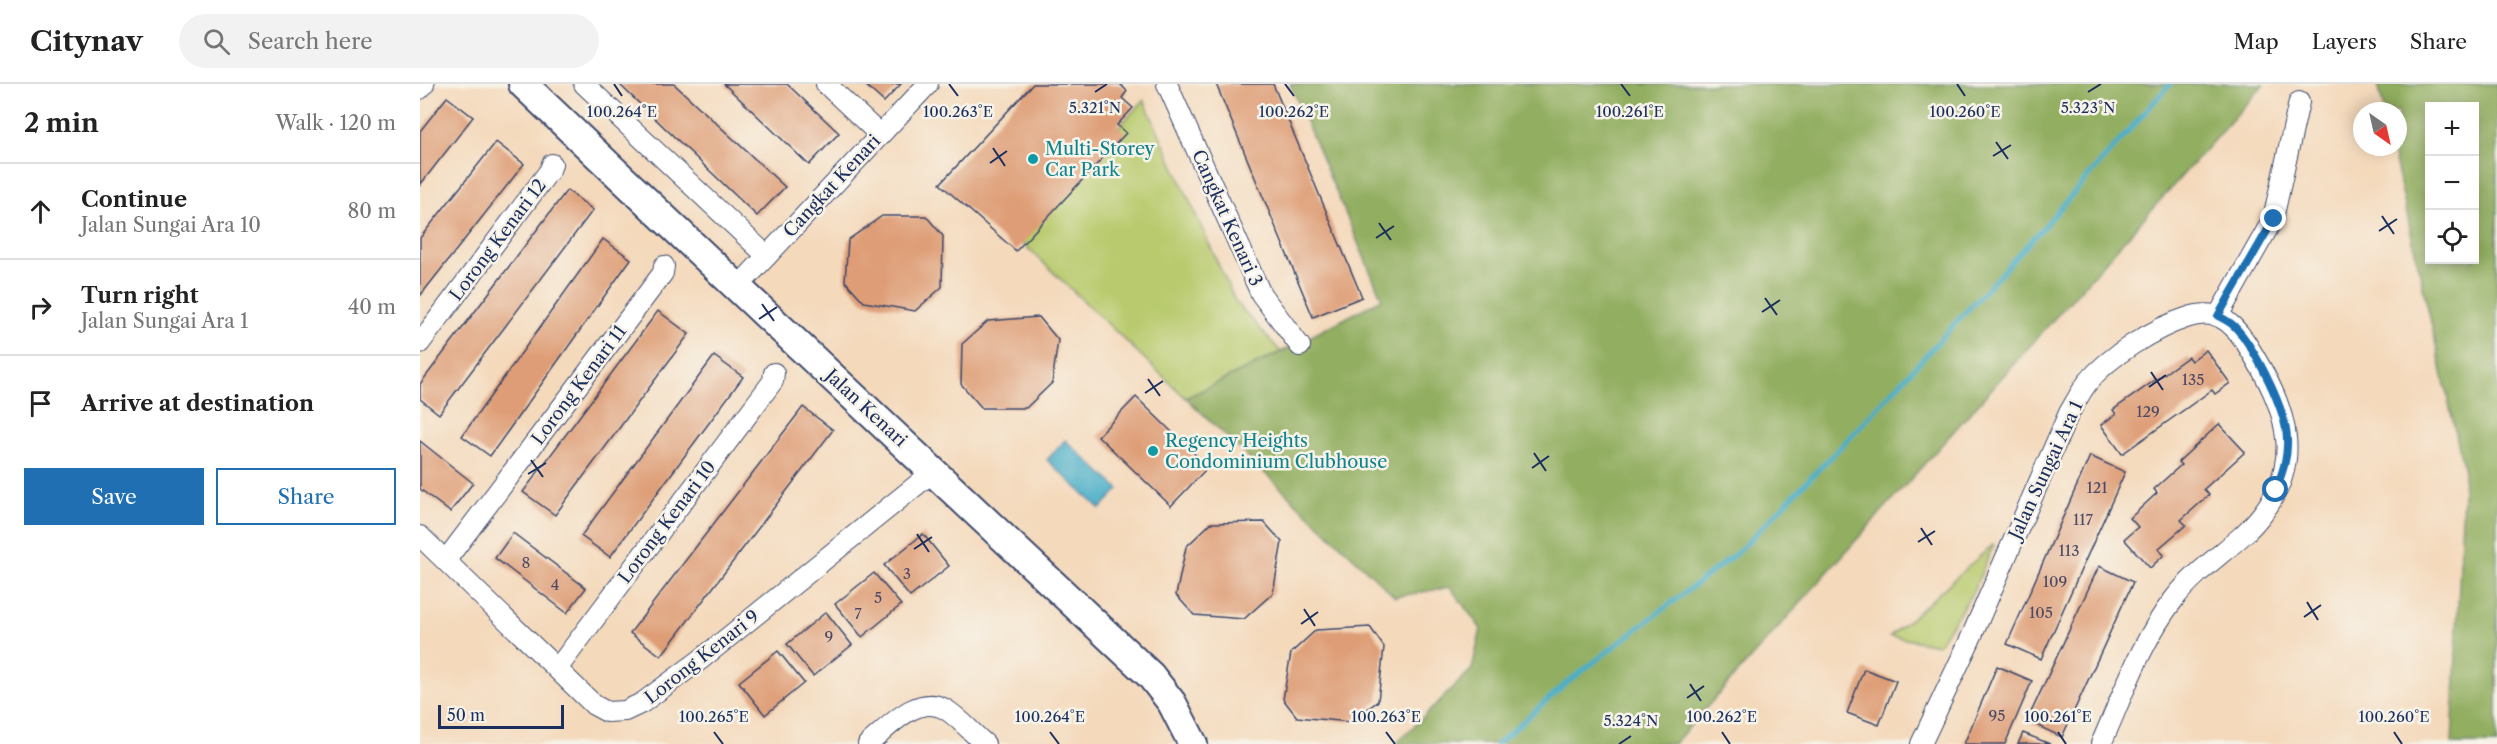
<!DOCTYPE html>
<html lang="en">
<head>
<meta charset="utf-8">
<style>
	:root { --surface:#fff; --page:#f2f2f2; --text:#222; --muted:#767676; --line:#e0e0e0; --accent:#1f6fb2 }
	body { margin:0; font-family:"Libre Caslon Text",serif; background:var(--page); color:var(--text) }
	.controls { position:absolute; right:18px; top:18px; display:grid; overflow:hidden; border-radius:0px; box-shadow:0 3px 15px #0003 }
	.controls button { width:54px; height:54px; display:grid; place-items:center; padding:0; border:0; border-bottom:2px solid var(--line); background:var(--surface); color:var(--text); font:30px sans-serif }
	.compass { position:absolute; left:1933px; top:18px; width:54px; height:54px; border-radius:50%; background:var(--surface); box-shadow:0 3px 15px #0003; rotate:146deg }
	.scale { position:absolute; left:18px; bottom:15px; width:126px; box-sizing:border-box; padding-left:6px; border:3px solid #1b2f5e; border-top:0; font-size:16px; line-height:21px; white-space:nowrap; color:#1b2f5e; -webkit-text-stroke:4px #f7f3e8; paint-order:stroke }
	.stop { position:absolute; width:18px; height:18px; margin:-14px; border:4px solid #1f6fb2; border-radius:50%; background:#fff }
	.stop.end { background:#1f6fb2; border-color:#fff; box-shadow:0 2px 6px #0008 }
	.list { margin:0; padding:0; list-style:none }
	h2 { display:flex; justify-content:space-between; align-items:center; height:78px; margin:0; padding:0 24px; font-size:26px }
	h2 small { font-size:20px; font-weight:400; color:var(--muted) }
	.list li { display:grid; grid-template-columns:39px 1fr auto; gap:18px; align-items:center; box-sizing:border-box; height:96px; padding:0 24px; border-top:2px solid var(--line) }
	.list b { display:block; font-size:22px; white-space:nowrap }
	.list p { margin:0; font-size:20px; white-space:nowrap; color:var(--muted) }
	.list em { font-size:20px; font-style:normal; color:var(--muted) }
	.actions { display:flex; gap:12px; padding:18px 24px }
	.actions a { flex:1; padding:14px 0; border:2px solid var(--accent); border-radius:0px; text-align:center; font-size:21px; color:var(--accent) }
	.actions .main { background:var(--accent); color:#fff }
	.icon { flex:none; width:33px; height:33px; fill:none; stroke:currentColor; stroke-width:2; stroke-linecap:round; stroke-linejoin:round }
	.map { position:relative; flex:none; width:2077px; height:660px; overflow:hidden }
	header { display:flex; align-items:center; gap:36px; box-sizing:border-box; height:84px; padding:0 30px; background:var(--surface); border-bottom:2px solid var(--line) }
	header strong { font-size:28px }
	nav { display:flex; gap:33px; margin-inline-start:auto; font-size:21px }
	.search { width:420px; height:54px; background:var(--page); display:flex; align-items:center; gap:15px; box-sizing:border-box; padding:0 21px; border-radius:33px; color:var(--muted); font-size:22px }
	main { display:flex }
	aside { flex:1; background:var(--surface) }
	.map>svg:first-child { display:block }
	.green { fill:#b8ca6d; stroke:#6a7c66; stroke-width:1.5 }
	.forest { fill:#92ae60; stroke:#566e5f; stroke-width:1.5; fill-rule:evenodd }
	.water { fill:#49aec8; stroke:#326e93; stroke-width:1.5 }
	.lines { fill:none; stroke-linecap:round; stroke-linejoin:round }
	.stream { stroke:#49aec8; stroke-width:5 }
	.building { fill:#de9d76 }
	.street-casing { stroke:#3c486c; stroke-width:22 }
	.secondary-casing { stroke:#3c486c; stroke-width:32 }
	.street { stroke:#fff; stroke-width:20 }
	.secondary { stroke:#fff; stroke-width:28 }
	.route { stroke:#1f6fb2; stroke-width:8 }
	.ticks { fill:none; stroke:#1b2f5e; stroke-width:2 }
	.culture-dot { fill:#0f9aa8; stroke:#f7f3e8; stroke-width:2 }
	.labels { text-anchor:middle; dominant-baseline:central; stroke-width:5; stroke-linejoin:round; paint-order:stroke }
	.number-label { font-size:15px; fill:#4c4a64 }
	.culture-label { font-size:18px; fill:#0d838f; stroke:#f7f3e8; text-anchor:start }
	.street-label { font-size:18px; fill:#1b2f5e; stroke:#f7f3e8 }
	.ticks-label { font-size:15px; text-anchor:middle; fill:#1b2f5e; stroke:#f7f3e8; stroke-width:5; stroke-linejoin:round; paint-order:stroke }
</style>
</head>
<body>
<header>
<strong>Citynav</strong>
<div class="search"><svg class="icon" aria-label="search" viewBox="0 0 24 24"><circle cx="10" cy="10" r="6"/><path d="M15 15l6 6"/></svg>Search here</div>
<nav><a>Map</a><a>Layers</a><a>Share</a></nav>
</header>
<main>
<aside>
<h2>2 min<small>Walk · 120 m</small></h2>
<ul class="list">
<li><svg class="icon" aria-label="ahead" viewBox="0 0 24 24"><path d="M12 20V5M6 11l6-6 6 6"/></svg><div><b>Continue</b><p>Jalan Sungai Ara 10</p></div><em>80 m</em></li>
<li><svg class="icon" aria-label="right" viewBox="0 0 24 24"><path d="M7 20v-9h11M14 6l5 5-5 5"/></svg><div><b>Turn right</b><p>Jalan Sungai Ara 1</p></div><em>40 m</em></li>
<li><svg class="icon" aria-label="arrive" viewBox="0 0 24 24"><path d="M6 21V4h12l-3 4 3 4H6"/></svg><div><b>Arrive at destination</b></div></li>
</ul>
<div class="actions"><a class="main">Save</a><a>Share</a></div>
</aside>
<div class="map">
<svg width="2077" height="660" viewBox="0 0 2077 660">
	<rect width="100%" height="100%" fill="#f7f3e8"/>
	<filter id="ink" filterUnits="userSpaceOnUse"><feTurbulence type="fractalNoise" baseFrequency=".0167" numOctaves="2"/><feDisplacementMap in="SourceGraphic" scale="12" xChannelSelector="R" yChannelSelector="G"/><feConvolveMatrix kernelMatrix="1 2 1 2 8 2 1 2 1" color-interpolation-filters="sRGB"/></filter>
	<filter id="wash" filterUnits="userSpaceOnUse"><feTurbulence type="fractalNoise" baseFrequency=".008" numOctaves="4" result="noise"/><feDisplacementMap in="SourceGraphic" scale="24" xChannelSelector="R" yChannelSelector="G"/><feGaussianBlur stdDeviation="1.35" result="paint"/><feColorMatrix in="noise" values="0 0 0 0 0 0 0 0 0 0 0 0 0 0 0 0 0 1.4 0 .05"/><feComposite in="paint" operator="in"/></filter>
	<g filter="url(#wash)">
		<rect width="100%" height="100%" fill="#f4d9bb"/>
		<g class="green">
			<polygon points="724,16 815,217 861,268 766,314 595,152"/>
			<path d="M1574,460L1553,508L1518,561L1470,552C1506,523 1538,490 1574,460Z"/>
		</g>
		<g class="forest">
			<polygon points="870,0 1844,0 1254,660 976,660 1052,585 1061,545 1030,503 975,513 766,314 861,268 962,215"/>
			<path d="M1958,0H2077V660H2032L2044,387L1972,63H1978V27H1964ZM2010,22H2054V176H2010Z"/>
		</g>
		<polygon class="water" points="645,356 699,405 680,425 627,376"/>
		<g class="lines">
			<polyline class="stream" points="1077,660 1149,597 1318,468 1438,345 1628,138 1750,0"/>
		</g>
		<g id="blocks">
			<g class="building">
				<polygon points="199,0 254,0 365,103 337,132"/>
				<polygon points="304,0 367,0 419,49 389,81"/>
				<polygon points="444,0 481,0 464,18"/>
				<polygon points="613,0 700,0 707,7 702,14 713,24 697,41 706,49 596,167 520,100"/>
				<polygon points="796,0 853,0 942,213 893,233"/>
				<polygon points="27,13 53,33 0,101 0,47"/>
				<polygon points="76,58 104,80 0,212 0,154"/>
				<polygon points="147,106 173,126 19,330 0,315 0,300"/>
				<polygon points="462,132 506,132 523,152 522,203 495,227 444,218 425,197 428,156"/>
				<polygon points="183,155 211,175 70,372 42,352"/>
				<polygon points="238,227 269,250 135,431 103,408"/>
				<polygon points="619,233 638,256 632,299 606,324 562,324 541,300 542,260 568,237"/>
				<polygon points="1786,266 1810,299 1795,310 1792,306 1702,370 1681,341 1696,330 1693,326 1768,273 1771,277"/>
				<polygon points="294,272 323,293 190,473 161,452"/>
				<polygon points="716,313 788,383 751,422 678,352"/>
				<polygon points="383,323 413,346 241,572 210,549"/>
				<polygon points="1799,340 1825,368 1784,405 1789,411 1761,436 1766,441 1738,465 1744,471 1730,484 1704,455 1718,443 1710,434 1737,409 1734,405 1761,381 1758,378"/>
				<polygon points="0,357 53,399 30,428 0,405"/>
				<polygon points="1670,372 1705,388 1621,575 1587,560"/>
				<polygon points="844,438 862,458 853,509 824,535 774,531 756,511 766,463 791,439"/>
				<polygon points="93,449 166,504 147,529 75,474"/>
				<polygon points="503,450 529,482 490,513 464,481"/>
				<polygon points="1679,482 1713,498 1642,653 1607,637"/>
				<polygon points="454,489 481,521 442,553 415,520"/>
				<polygon points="406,528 432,561 393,592 367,560"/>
				<polygon points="950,543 964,563 958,617 930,638 877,633 863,615 871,569 896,546"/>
				<polygon points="358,567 384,599 345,631 319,598"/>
				<polygon points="1577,582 1612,597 1585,660 1544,660"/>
				<polygon points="1444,585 1476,597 1459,641 1427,629"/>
				<polygon points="1603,649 1630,660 1598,660"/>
			</g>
		</g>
	</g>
	<g filter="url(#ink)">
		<use href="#blocks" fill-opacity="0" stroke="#3c486c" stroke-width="1.5"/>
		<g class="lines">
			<g class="street-casing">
				<g id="street">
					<polyline points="164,0 347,172"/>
					<polyline points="406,0 460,51"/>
					<polyline points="747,0 841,210 880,262"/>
					<polyline points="0,5 4,0"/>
					<polyline points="316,205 508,0"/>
					<polyline points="1798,232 1853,135 1879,18"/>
					<polyline points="0,259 130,86 132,80"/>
					<polyline points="0,452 174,621 187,628 205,627 222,619 280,576 514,387"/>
					<polyline points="26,476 243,189 244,182"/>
					<polyline points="137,585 353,297 354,289"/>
					<path d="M448,660C468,644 497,609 525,625C540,634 552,649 565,660"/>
					<path d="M1501,660L1549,558L1649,329C1655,319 1661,307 1668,298C1689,272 1735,244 1766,234C1795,224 1810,235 1826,259C1869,327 1891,386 1824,450C1801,471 1773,490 1754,515C1721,557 1703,611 1681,660"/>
				</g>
			</g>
			<g class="secondary-casing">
				<path id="secondary" d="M103,0C311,199 521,395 731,592L752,619L773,660"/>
			</g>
			<use href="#street" class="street"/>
			<use href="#secondary" class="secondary"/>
		</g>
	</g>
	<g class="lines" filter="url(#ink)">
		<path class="route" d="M1854,135L1798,232C1804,235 1810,238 1814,242C1834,262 1867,327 1867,356C1868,374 1862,389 1856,406"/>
	</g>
	<path class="ticks" d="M194,0L202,12M529,0L538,12M865,0L874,12M1201,0L1210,12M1537,0L1545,12M675,8L687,0M1668,8L1681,0M1576,58L1588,75M573,64L585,82M1573,72L1591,61M570,79L587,67M1962,132L1974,150M959,139L971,156M1959,147L1977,135M956,154L974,142M1345,214L1357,231M342,220L354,237M1342,228L1360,216M339,235L357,223M1731,288L1743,306M728,295L740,312M1729,303L1746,291M725,309L743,297M1114,369L1126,387M111,376L123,393M1112,384L1129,372M108,390L126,379M1501,444L1512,461M497,450L509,468M1498,458L1515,447M494,465L512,453M1887,518L1898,536M884,525L895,542M1884,533L1901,521M881,540L898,528M1270,600L1281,617M1267,614L1284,602M294,648L303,660M630,648L639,660M966,648L975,660M1302,648L1310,660M1638,648L1646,660M1974,648L1982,660M1199,660L1211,652"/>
	<g class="culture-dot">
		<circle cx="613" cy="75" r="6"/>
		<circle cx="733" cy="367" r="6"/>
	</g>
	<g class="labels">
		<g class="number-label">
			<text x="1773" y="295">135</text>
			<text x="1728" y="327">129</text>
			<text x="1677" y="403">121</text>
			<text x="1663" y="435">117</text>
			<text x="1649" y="466">113</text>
			<text x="106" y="478">8</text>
			<text x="487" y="489">3</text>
			<text x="1635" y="497">109</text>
			<text x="135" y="500">4</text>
			<text x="458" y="513">5</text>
			<text x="1621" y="528">105</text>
			<text x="438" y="529">7</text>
			<text x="409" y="552">9</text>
			<text x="1577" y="631">95</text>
		</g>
		<g class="culture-label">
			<text x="625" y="65">Multi-Storey<tspan x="625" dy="21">Car Park</tspan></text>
			<text x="745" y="357">Regency Heights<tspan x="745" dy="21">Condominium Clubhouse</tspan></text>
		</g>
		<g class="street-label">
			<text transform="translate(412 102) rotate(-47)">Cangkat Kenari</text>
			<text transform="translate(807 134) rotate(66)">Cangkat Kenari 3</text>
			<text transform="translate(78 156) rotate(-53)">Lorong Kenari 12</text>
			<text transform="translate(159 301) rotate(-53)">Lorong Kenari 11</text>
			<text transform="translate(446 324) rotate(43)">Jalan Kenari</text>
			<text transform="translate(1626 386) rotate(-65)">Jalan Sungai Ara 1</text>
			<text transform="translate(247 438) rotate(-53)">Lorong Kenari 10</text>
			<text transform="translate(282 573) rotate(-38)">Lorong Kenari 9</text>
		</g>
	</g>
	<g class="ticks-label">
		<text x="675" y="29">5.321°N</text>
		<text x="1668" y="29">5.323°N</text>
		<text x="1210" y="33">100.261°E</text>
		<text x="202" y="33">100.264°E</text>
		<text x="538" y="33">100.263°E</text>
		<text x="874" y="33">100.262°E</text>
		<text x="1545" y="33">100.260°E</text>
		<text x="294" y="638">100.265°E</text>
		<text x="630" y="638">100.264°E</text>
		<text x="966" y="638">100.263°E</text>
		<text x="1302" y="638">100.262°E</text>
		<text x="1638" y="638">100.261°E</text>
		<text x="1974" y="638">100.260°E</text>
		<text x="1211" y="642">5.324°N</text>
	</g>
</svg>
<div class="controls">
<button>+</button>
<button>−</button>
<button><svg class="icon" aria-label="locate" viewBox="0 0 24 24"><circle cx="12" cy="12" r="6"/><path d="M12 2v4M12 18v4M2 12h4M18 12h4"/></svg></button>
</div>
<svg class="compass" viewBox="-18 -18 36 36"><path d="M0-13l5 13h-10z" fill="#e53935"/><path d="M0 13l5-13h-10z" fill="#767676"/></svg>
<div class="scale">50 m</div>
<div class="stop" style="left:1856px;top:406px"></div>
<div class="stop end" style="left:1854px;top:135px"></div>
</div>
</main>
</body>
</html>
